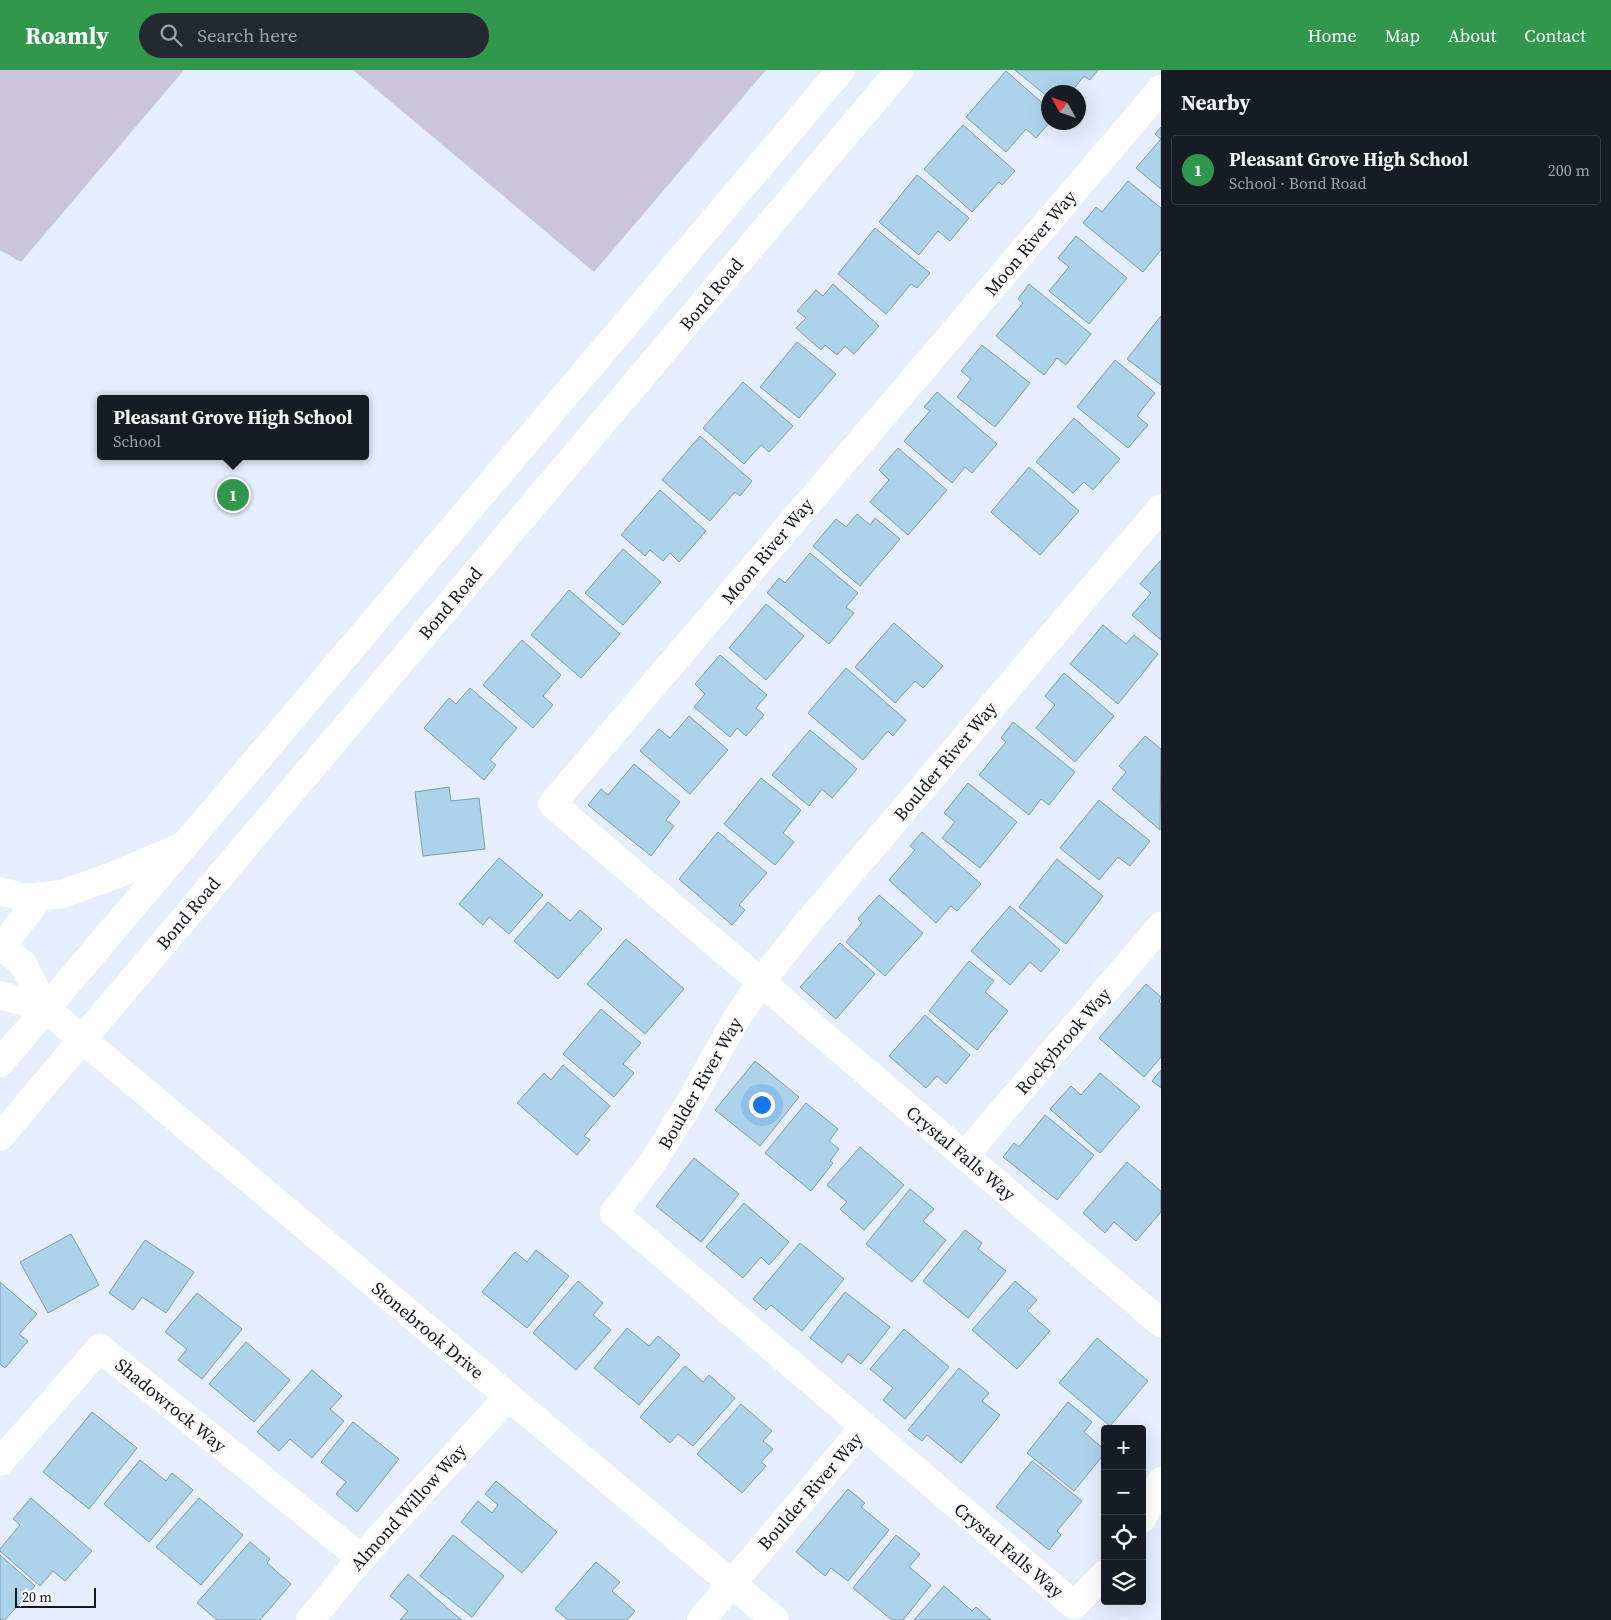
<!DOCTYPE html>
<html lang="en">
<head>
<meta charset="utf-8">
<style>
	:root { --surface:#171b24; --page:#242831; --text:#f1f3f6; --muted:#9ea1a6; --line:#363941; --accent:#31974d }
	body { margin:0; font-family:"Source Serif 4",serif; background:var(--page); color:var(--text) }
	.controls { position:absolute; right:15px; bottom:15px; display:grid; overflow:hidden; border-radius:5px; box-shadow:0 5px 20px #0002 }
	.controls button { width:45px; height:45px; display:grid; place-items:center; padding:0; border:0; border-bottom:1px solid var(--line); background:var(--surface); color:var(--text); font:25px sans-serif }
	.compass { position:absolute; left:1041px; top:15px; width:45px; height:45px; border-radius:50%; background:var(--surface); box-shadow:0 5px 20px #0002; rotate:310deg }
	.scale { position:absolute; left:15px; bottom:12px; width:81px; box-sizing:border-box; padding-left:5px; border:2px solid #121820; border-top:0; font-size:14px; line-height:18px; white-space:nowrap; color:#121820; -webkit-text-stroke:4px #fafafa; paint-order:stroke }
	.you { position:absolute; left:761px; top:1034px; width:18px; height:18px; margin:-12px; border:4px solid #fff; border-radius:50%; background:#1a73e8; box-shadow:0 0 0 8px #1a73e833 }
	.badge { display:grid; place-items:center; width:32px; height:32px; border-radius:50%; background:var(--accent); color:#fff; font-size:16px; font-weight:700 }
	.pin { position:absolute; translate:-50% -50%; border:2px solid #fff; box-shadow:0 1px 5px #0006 }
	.popup { position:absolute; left:97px; top:325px; width:272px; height:65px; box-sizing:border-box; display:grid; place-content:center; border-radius:5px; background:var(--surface); filter:drop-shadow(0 1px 4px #0005); font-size:16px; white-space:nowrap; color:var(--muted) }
	.popup b { font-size:19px; color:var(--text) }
	.popup::after { content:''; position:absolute; left:50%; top:100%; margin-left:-10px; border:10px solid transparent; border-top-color:var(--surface) }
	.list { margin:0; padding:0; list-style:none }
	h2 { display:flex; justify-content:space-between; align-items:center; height:65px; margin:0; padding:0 20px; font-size:21px }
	h2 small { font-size:16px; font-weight:400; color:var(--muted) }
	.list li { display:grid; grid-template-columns:32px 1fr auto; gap:15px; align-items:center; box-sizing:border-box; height:70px; margin:0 10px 10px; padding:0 10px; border:1px solid var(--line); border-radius:5px }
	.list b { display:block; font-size:19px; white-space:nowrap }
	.list p { margin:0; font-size:16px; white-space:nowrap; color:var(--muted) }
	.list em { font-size:16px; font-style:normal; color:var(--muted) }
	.icon { flex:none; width:28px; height:28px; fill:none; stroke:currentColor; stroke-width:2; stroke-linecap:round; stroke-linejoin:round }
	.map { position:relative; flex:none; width:1161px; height:1550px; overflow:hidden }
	header { display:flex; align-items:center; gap:30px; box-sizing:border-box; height:70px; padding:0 25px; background:var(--accent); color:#fff }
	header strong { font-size:24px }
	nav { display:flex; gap:28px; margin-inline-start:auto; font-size:18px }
	.search { width:350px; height:45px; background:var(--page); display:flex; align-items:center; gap:12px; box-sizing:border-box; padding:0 18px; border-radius:28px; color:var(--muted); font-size:19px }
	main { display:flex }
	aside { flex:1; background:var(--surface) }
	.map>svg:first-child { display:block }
	.green { fill:#cbc4de }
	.building { fill:#add3ea; stroke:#809aa9 }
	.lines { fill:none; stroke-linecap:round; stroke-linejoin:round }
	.minor { stroke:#fff; stroke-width:28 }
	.tertiary { stroke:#fff; stroke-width:28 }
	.secondary { stroke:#fff; stroke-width:28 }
	.primary { stroke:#fff; stroke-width:28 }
	.labels { text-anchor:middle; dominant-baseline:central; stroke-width:5; stroke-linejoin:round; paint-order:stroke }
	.street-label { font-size:18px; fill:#121820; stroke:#fafafa }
</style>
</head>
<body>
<header>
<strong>Roamly</strong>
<div class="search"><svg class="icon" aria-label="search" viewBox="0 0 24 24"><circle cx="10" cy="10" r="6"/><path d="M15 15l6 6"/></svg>Search here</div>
<nav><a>Home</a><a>Map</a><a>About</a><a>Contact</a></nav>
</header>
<main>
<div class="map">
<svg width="1161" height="1550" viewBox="0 0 1161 1550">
	<rect width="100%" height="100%" fill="#e4eefc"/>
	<g class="green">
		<polygon points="0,0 184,0 21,192 0,180"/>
		<polygon points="353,0 766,0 594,202"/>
	</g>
	<g class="building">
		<polygon points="1015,0 1098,0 1090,10 1084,6 1071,22 1048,22 1048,27"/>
		<polygon points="1006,1 1048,38 1050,52 1036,68 1026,59 1006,82 966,47"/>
		<polygon points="963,55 1015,101 1002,115 999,112 972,142 924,99"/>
		<polygon points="1161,57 1161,119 1136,98 1161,69 1155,64"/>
		<polygon points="917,105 969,148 950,171 938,161 919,185 879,152"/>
		<polygon points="1128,111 1161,138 1161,180 1143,202 1083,153 1096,137 1102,142"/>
		<polygon points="875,158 930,203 917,218 911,214 886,244 838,204"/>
		<polygon points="1076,166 1127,208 1089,254 1049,221 1069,197 1058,188"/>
		<polygon points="833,214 879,256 854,284 845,276 837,285 825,275 821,280 796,258 806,248 797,241 816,220 823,226"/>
		<polygon points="1029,214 1091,264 1066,295 1057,288 1044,305 996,266 1023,233 1018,229"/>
		<polygon points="1161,246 1161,315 1127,289"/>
		<polygon points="797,272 836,304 799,348 760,317"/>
		<polygon points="982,275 1030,313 995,357 957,327 971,309 961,301"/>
		<polygon points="1115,290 1155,323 1137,346 1148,355 1128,378 1077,337"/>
		<polygon points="743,312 793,356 769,382 761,375 744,394 703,358"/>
		<polygon points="937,322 997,374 972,403 965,397 952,413 904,371 930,341 924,337"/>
		<polygon points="1074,348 1120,389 1093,420 1084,412 1073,423 1036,392"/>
		<polygon points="700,366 752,411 740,426 735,422 710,451 662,410"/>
		<polygon points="898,378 947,420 908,465 870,432 889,410 879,400"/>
		<polygon points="1029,397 1079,441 1040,485 991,442"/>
		<polygon points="660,420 706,461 679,492 670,483 663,491 650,480 645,486 621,465"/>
		<polygon points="857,444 870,455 875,448 900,469 860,516 813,476 836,449 846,457"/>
		<polygon points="623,479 661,512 623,555 585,523"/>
		<polygon points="810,483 858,523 846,537 854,543 829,574 767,523 779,508 785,513"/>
		<polygon points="1160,491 1161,491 1161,570 1132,545 1151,523 1140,514"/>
		<polygon points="569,520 620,564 581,608 531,565"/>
		<polygon points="766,534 804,566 766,610 729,578"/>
		<polygon points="894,553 943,596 923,618 915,611 895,633 855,597"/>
		<polygon points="1103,555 1126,574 1134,565 1158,584 1118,634 1070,594"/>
		<polygon points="522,570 561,605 543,626 553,635 533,658 483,615"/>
		<polygon points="720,585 767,625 756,638 764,645 746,666 737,658 730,667 694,637 705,624 695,614"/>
		<polygon points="846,598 906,650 893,666 888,661 863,690 808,643"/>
		<polygon points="1064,603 1114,646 1075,692 1036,658 1055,635 1045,626"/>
		<polygon points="470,618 517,658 490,690 496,695 484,710 424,658 449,628 456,634"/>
		<polygon points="689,646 728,680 690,724 640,681 659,659 670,668"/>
		<polygon points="1013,652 1075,702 1049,735 1041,729 1029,745 979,705 1006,672 1001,668"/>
		<polygon points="810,660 857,699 832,728 822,719 809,736 772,705"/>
		<polygon points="1145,666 1161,679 1160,760 1112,719 1126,702 1119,696"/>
		<polygon points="634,694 680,732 666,750 674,756 651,786 588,735 601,719 608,725"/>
		<polygon points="761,708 801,740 783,763 794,772 775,795 724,754"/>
		<polygon points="968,713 1017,752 980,798 942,768 955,752 944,743"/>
		<polygon points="449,717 451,731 479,728 485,779 423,786 415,722"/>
		<polygon points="1099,730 1150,771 1130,796 1118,787 1099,810 1060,778"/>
		<polygon points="718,762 767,803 739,835 745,840 732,855 679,809"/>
		<polygon points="922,762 981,814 957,841 951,836 936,853 889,810 915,780 910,776"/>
		<polygon points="499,788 543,825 509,864 489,847 483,855 459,834"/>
		<polygon points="1057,789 1103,826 1066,874 1019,837"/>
		<polygon points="879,825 923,863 885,906 846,872 862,853 858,849"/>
		<polygon points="548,832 570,851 580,840 602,859 558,909 514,871"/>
		<polygon points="1010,836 1060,880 1041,902 1030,892 1010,915 971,881"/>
		<polygon points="626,869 684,919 645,964 587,914"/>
		<polygon points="840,873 875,904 836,949 800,917"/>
		<polygon points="969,891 994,911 985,922 1008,941 977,980 929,941"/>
		<polygon points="1146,914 1161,927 1159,932 1161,934 1161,987 1144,1007 1099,968"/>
		<polygon points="601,939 641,973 623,994 634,1003 614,1027 563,984"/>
		<polygon points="925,945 970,985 946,1014 937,1006 926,1018 889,986"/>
		<polygon points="755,991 799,1027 760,1076 715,1040"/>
		<polygon points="563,995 610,1036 584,1066 590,1070 577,1085 517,1033 544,1003 551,1010"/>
		<polygon points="1161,1000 1161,1018 1152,1011"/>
		<polygon points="1100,1003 1140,1037 1100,1083 1050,1039 1071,1016 1081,1025"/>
		<polygon points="806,1033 838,1059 829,1071 839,1079 830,1091 833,1093 811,1121 765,1083"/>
		<polygon points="1045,1045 1094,1085 1057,1130 1003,1087 1014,1073 1019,1077"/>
		<polygon points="860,1077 904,1115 864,1160 840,1139 847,1132 827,1115"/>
		<polygon points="694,1088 739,1124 701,1172 656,1136"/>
		<polygon points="1127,1092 1161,1121 1161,1142 1136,1171 1114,1152 1105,1163 1083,1143"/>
		<polygon points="910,1119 934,1139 923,1151 946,1170 912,1212 866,1174"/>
		<polygon points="744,1133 789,1172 769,1195 761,1187 743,1208 706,1177"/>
		<polygon points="965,1160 982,1173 978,1179 1006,1201 968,1248 923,1211"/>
		<polygon points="71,1164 99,1215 48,1243 20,1192"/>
		<polygon points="145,1170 194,1202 166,1243 142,1227 133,1240 109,1223"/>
		<polygon points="800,1173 844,1209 802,1261 771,1235 766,1240 753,1229"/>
		<polygon points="536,1180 569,1206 527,1258 482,1222 515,1182 527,1192"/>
		<polygon points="578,1211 603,1233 593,1245 611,1260 576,1300 533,1263"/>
		<polygon points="1015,1211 1037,1230 1027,1241 1050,1261 1017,1299 972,1260"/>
		<polygon points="0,1212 37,1244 19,1264 28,1271 5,1298 0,1294"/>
		<polygon points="845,1222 890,1257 861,1294 848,1284 842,1293 810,1268"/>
		<polygon points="197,1223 242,1259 202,1309 178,1290 187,1279 165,1262"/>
		<polygon points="627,1258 649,1276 658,1266 680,1285 639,1335 594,1298"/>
		<polygon points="904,1259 949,1297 905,1349 883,1330 893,1318 870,1299"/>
		<polygon points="1097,1268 1148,1311 1110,1356 1059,1313"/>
		<polygon points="246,1272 290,1310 254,1352 209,1314"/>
		<polygon points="685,1296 703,1312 709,1305 735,1328 693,1376 678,1364 670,1373 640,1347"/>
		<polygon points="959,1298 989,1323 982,1331 1000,1345 961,1393 927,1365 922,1371 908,1360"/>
		<polygon points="312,1300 342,1326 330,1339 344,1351 312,1388 290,1369 279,1381 257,1362"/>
		<polygon points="1068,1332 1092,1352 1084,1362 1105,1380 1105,1383 1074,1421 1027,1383"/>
		<polygon points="741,1334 772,1361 763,1371 773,1379 761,1392 766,1396 742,1423 697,1384"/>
		<polygon points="92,1342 137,1378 89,1439 43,1402"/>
		<polygon points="353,1352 399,1389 357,1442 336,1424 346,1412 321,1392"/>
		<polygon points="140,1390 166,1411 172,1403 193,1420 149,1472 104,1434"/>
		<polygon points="1032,1391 1082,1431 1057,1461 1061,1465 1049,1480 996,1437"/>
		<polygon points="496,1411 557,1462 522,1503 461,1452 478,1431 492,1443 498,1435 485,1424"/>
		<polygon points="848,1419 865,1433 861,1437 889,1460 848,1511 831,1498 825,1506 796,1482"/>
		<polygon points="31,1428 92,1481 65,1511 53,1501 40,1516 0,1481 0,1479 20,1455 13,1449"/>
		<polygon points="199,1428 243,1465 201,1515 156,1477"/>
		<polygon points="453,1465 504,1506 472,1547 420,1506"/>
		<polygon points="896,1465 920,1484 909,1497 931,1515 903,1550 892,1550 853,1518"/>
		<polygon points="250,1472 270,1489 267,1493 291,1514 260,1550 217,1550 197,1533"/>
		<polygon points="0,1485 35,1516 5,1550 0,1550"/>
		<polygon points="596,1492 620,1512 612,1521 635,1541 627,1550 568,1550 555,1539"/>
		<polygon points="408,1504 452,1542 462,1550 400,1550 408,1541 390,1526"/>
		<polygon points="944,1516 972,1541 976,1537 991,1550 914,1550"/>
	</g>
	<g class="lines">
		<g class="minor">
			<polyline points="1161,19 552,734 1161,1253"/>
			<polyline points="0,875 23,894 45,938"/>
			<polyline points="2,877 40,826"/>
			<polyline points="0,925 45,938"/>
			<polyline points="964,1086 1161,856"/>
			<polyline points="0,1392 100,1278 361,1488"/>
			<polyline points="1142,1449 1161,1411"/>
			<polyline points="1105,1504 1074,1535 614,1143 653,1092 687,1037 735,951 761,912 804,857 1161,438"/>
			<polyline points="310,1550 361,1488 508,1327"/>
			<polyline points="701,1550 864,1357"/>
		</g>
		<polyline class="tertiary" points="82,969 775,1550"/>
		<polyline class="secondary" points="45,938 82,969"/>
		<g class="primary">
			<polyline points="0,821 27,828 62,824 115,805 181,777"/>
			<polyline points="0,993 841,0"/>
			<polyline points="0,1067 900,0"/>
		</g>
	</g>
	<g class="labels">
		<g class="street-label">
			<text transform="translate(1030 173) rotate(-50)">Moon River Way</text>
			<text transform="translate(711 224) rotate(-50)">Bond Road</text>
			<text transform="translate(767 481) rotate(-50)">Moon River Way</text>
			<text transform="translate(450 533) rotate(-50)">Bond Road</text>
			<text transform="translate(945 691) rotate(-50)">Boulder River Way</text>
			<text transform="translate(188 843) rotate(-50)">Bond Road</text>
			<text transform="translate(1063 971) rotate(-49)">Rockybrook Way</text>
			<text transform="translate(700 1013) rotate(-60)">Boulder River Way</text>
			<text transform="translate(961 1083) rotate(40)">Crystal Falls Way</text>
			<text transform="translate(428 1260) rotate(40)">Stonebrook Drive</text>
			<text transform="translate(171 1335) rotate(39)">Shadowrock Way</text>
			<text transform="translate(810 1421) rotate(-49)">Boulder River Way</text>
			<text transform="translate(408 1437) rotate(-48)">Almond Willow Way</text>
			<text transform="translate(1009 1480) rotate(40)">Crystal Falls Way</text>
		</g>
	</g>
</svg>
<div class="controls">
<button>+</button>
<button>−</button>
<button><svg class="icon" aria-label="locate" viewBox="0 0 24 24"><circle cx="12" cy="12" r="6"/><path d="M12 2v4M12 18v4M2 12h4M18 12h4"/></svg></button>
<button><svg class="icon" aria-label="layers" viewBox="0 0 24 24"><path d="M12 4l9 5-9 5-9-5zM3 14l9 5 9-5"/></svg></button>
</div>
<svg class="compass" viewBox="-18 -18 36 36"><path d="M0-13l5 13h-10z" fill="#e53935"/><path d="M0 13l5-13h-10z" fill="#9ea1a6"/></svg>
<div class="scale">20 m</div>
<div class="you"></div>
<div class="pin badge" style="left:233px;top:425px">1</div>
<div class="popup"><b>Pleasant Grove High School</b>School</div>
</div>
<aside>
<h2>Nearby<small></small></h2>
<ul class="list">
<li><span class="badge">1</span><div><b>Pleasant Grove High School</b><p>School · Bond Road</p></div><em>200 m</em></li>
</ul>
</aside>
</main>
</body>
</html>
